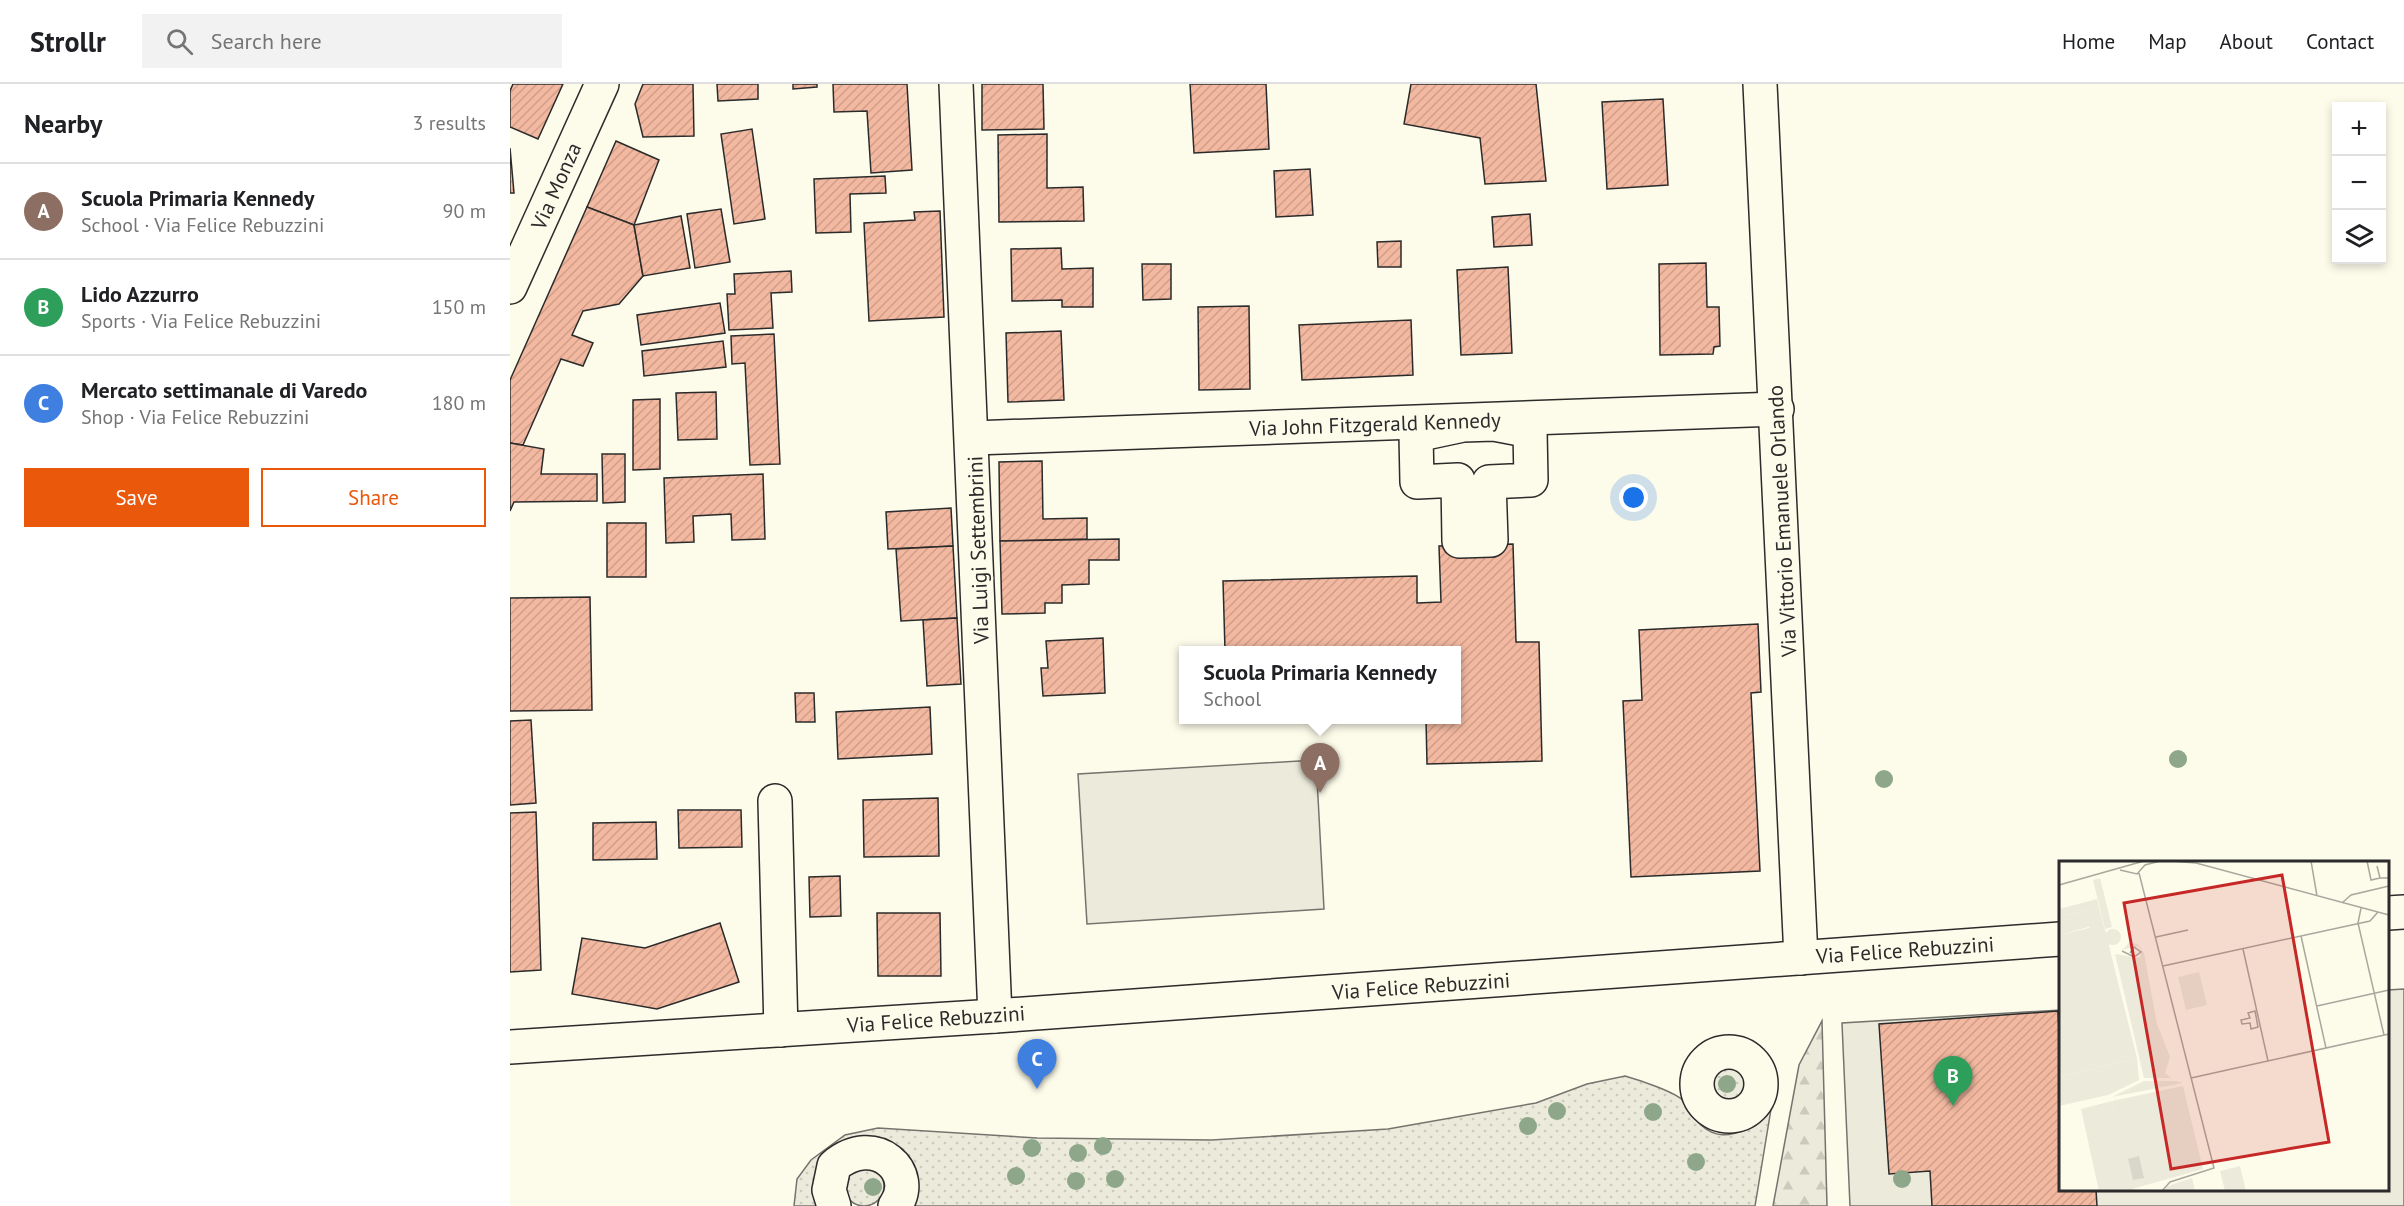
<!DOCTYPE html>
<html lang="en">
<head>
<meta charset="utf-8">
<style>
	:root { --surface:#fff; --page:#f2f2f2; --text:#202124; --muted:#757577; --line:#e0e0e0; --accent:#ea580c }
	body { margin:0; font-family:"PT Sans",sans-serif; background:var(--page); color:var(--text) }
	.controls { position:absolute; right:18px; top:18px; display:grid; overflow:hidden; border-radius:0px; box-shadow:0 3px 9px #0003 }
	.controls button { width:54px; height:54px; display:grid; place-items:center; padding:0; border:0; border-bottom:2px solid var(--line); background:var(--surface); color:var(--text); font:30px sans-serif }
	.you { position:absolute; left:1124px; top:414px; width:21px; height:21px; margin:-15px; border:4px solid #fff; border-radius:50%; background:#1a73e8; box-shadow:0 0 0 9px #1a73e833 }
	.badge { display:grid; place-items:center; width:39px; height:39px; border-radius:50%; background:var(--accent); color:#fff; font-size:20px; font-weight:700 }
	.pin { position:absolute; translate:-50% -50px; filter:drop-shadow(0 2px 3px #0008) }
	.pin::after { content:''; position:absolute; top:32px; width:21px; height:18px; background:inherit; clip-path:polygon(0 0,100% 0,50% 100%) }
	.popup { position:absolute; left:669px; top:562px; width:282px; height:78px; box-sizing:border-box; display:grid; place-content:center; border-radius:0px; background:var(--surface); filter:drop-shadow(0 2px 4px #0005); font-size:20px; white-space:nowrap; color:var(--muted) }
	.popup b { font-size:22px; color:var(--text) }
	.popup::after { content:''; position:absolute; left:50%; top:100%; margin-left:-12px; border:12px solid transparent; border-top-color:var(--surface) }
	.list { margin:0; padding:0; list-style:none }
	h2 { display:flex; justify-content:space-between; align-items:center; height:78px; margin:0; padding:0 24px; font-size:26px }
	h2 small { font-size:20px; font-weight:400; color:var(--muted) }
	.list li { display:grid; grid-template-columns:39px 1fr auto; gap:18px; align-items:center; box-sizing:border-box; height:96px; padding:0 24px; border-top:2px solid var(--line) }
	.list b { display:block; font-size:22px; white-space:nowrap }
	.list p { margin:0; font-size:20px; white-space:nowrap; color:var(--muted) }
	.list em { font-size:20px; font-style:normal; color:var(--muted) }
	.actions { display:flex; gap:12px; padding:18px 24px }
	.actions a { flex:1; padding:14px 0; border:2px solid var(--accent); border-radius:0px; text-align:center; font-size:21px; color:var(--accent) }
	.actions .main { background:var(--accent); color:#fff }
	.icon { flex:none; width:33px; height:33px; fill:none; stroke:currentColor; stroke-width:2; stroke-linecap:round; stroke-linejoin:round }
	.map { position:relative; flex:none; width:1894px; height:1122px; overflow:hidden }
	header { display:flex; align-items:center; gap:36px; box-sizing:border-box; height:84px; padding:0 30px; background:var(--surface); border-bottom:2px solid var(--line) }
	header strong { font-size:28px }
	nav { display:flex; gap:33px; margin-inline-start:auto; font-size:21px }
	.search { width:420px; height:54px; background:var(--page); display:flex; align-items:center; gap:15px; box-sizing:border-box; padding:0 21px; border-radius:0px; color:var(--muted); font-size:22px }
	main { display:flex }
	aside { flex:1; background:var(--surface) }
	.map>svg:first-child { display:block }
	.grass { fill:url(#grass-dots); stroke:#74746e; stroke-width:1.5 }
	.forest { fill:url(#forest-firs); stroke:#74746e; stroke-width:1.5 }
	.pitch { fill:#ecebdb; stroke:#74746e; stroke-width:1.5 }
	.building { fill:url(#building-hatch); stroke:#2b2b2b; stroke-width:1.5 }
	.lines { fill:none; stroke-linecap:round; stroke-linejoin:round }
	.minor-casing { stroke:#2b2b2b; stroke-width:36 }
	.minor { stroke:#fdfbea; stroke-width:33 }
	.tree { fill:#8ea78a }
	.labels { text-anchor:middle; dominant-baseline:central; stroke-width:4.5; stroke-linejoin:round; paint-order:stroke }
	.street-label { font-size:21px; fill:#2b2b2b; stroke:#fdfbea }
	.inset-road { fill:none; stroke:#a9a89e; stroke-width:1.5 }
	.view { fill:#c62828; fill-opacity:0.15; stroke:#c62828; stroke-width:3 }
	.inset-edge { fill:none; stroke:#2b2b2b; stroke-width:3 }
</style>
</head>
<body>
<header>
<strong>Strollr</strong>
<div class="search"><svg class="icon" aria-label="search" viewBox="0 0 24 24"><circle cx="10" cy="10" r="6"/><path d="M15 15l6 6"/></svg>Search here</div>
<nav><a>Home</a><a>Map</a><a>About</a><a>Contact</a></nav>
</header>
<main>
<aside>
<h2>Nearby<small>3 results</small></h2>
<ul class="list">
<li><span class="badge" style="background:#8d6e63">A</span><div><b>Scuola Primaria Kennedy</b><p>School · Via Felice Rebuzzini</p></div><em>90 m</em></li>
<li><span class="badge" style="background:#2e9e5b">B</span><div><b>Lido Azzurro</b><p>Sports · Via Felice Rebuzzini</p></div><em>150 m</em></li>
<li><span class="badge" style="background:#3f7fe0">C</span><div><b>Mercato settimanale di Varedo</b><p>Shop · Via Felice Rebuzzini</p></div><em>180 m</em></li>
</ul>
<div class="actions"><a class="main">Save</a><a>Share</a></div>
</aside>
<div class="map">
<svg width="1894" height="1122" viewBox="0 0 1894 1122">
	<defs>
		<pattern id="grass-dots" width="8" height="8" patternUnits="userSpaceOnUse" patternTransform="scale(1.5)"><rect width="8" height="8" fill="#ecebdb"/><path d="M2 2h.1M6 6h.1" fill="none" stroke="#cbcabc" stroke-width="1.8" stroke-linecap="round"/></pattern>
		<pattern id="forest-firs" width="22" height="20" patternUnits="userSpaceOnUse" patternTransform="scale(1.5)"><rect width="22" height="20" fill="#ecebdb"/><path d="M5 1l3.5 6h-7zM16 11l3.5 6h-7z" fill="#cbcabc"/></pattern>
		<pattern id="building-hatch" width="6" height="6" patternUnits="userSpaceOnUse" patternTransform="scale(1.5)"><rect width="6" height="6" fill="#f2b8a0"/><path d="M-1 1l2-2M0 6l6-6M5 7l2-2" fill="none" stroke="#d09e8a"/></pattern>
	</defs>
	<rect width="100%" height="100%" fill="#fdfbea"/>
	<g class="grass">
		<circle cx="1219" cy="1000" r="21"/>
		<path d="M1115,992C1129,996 1166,1008 1175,1018C1181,1024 1184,1034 1191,1041C1218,1066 1253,1039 1260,1009L1263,1013L1245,1122H396L362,1058L313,1122H284L287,1095L301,1076L335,1051L368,1044L527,1054L702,1056L878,1045L1026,1019L1077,1000Z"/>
		<circle cx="354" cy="1102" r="20"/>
	</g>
	<polygon class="forest" points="1312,937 1317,1122 1263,1122 1289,981"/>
	<g class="pitch">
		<polygon points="806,676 814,825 577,840 568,690"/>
		<polygon points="1894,905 1894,1122 1340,1122 1332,939 1550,926 1550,1106 1878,1106 1878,906"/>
	</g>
	<g class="building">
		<polygon points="3,0 53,0 28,55 0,43 0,7"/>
		<polygon points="133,0 183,0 184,52 133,53 125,20"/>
		<polygon points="207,0 248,0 248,15 208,17"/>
		<polygon points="283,0 307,0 307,3 283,5"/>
		<polygon points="323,0 397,0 402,86 361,89 357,27 324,28"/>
		<polygon points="472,0 533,0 534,45 472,46"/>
		<polygon points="680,0 756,0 759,65 684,69"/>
		<polygon points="901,0 1026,0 1036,97 975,100 970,54 894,40"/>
		<polygon points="1153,15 1158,101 1097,105 1092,18"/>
		<polygon points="242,45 255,135 224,140 211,50"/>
		<polygon points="537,50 537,104 573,103 574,137 489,138 488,51"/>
		<polygon points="106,57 149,76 124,141 77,123"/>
		<polygon points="0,64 4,109 0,109"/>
		<polygon points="800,85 803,131 766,133 764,87"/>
		<polygon points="375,92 376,109 340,110 341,148 306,149 304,95"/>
		<polygon points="77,123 124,141 133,192 109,220 73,227 62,251 83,259 73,282 51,275 13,361 0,359 0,296"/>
		<polygon points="211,125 220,178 185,184 177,130"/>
		<polygon points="430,127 434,233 359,237 354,139 405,136 404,128"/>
		<polygon points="1020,130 1022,161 984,163 982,133"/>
		<polygon points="171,132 180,184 133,192 124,141"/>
		<polygon points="891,157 891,183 868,183 867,158"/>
		<polygon points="551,164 552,185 583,184 583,223 552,223 552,216 502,217 501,165"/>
		<polygon points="1196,179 1197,223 1209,223 1210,262 1204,263 1203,270 1150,271 1149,180"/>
		<polygon points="632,180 661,180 661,215 633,216"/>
		<polygon points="998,183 1002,269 951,271 947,186"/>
		<polygon points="281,187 282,208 261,209 263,244 219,246 217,210 225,210 224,190"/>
		<polygon points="210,219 215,249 131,261 127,231"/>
		<polygon points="739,222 740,305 689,306 688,223"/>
		<polygon points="901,236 903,291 792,296 789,241"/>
		<polygon points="551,247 554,316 498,318 496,249"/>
		<polygon points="264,250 270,380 240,381 235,279 222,280 221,252"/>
		<polygon points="213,257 216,283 134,292 132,267"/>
		<polygon points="206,308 207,355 168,356 166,309"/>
		<polygon points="150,315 150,385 123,386 123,316"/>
		<polygon points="0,359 34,365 31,390 87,390 87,417 4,418 0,427"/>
		<polygon points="92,370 115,370 115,418 93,419"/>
		<polygon points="532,377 533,435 577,434 577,455 490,457 489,378"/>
		<polygon points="253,390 255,455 222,456 221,430 183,432 184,458 156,459 154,394"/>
		<polygon points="441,424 443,462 378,465 376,428"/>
		<rect x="97" y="439" width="39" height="54"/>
		<polygon points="609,455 609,476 579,476 579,500 552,501 552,519 535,519 535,529 492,530 490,457"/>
		<polygon points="1003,460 1006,558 1029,558 1032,677 917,680 916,636 946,636 946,566 715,566 713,497 907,492 907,519 931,518 929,462"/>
		<polygon points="443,462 447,534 391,537 386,465"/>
		<polygon points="80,513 82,626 0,627 0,514"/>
		<polygon points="447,534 451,600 417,602 413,536"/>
		<polygon points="1248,540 1251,608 1241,609 1250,787 1121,793 1113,617 1132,616 1129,546"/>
		<polygon points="593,554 595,609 533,612 531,584 538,584 536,557"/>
		<polygon points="285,609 304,609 305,638 286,638"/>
		<polygon points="420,623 422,670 328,675 326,628"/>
		<polygon points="21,636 26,719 0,721 0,637"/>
		<polygon points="428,714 429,772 354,773 353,716"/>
		<polygon points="168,726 231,726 232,763 169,764"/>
		<polygon points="26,728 31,886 0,888 0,729"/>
		<polygon points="146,738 147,775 83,776 83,739"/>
		<polygon points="330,792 331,832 300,833 299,793"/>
		<polygon points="367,829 430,829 431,892 368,892"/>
		<polygon points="210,839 229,898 147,925 62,910 72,854 135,864"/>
		<polygon points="1548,927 1550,967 1550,1106 1586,1106 1587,1122 1422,1122 1420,1087 1379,1090 1369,940"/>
	</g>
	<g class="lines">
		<g class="minor-casing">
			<g id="minor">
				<polyline points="446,0 485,932"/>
				<polyline points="1250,0 1291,874"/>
				<polyline points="0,203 92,0"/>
				<polygon points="984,340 1020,347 1021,396 979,398 981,456 949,457 948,396 907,398 906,351 953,341"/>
				<polyline points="463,354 1267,325"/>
				<polyline points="265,717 271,946"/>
				<polyline points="1878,829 1894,828"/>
				<polyline points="0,963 485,932 1550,855"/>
				<circle cx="1219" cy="1000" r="32"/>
				<path d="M324,1122L319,1106L324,1082C365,1047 409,1089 385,1122"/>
			</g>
		</g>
		<use href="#minor" class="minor"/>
	</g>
	<g class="tree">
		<circle cx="1668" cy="675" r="9"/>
		<circle cx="1374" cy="695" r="9"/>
		<circle cx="1217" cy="1000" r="9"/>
		<circle cx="1047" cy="1027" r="9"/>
		<circle cx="1143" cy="1028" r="9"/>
		<circle cx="1018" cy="1042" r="9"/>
		<circle cx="593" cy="1062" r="9"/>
		<circle cx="522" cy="1064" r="9"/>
		<circle cx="568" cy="1069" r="9"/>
		<circle cx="1186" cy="1078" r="9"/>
		<circle cx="506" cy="1092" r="9"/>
		<circle cx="605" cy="1095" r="9"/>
		<circle cx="1392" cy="1095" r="9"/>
		<circle cx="566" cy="1097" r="9"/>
		<circle cx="363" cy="1103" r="9"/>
	</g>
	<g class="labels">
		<g class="street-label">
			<text transform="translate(46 102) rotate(-66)">Via Monza</text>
			<text transform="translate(865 340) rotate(-2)">Via John Fitzgerald Kennedy</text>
			<text transform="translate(1272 437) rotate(-93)">Via Vittorio Emanuele Orlando</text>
			<text transform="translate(468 466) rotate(-92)">Via Luigi Settembrini</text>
			<text transform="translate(1395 866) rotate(-4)">Via Felice Rebuzzini</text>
			<text transform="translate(911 902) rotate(-4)">Via Felice Rebuzzini</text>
			<text transform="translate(426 935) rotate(-4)">Via Felice Rebuzzini</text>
		</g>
	</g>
	<g transform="translate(1549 777)">
		<rect width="330" height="330" fill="#fdfbea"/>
		<path d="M41,17L53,66L46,68L34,19ZM28,50L34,58L33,65L0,74V56ZM70,82L79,83L85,92L98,163L111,196L106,212L112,217H85L56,93L81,97L83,90L79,85L63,89ZM78,197L80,219L49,234L0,245V216ZM181,305L187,330H166L161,310Z" fill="#ecebdb"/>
		<path d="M38,38L78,197L0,216V74L30,67L34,61L28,50L0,56V48ZM85,220H117L124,222L53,236ZM53,240L63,282L74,330H40L22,248ZM133,317L136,330H105L109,325Z" fill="#ecebdb"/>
		<path d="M46,68L75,192L0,211V79Z" fill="#ecebdb"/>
		<path d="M46 76a8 8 0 1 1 16 0a8 8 0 1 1-16 0ZM140,111L148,144L127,149L119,116ZM124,225L144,308L73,328L53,240Z" fill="#ecebdb"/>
		<path d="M80,295L85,317L74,319L69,298Z" fill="#d8d7c9"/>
		<path class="inset-road" d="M112,0L137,2L330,54M252,0L258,35M308,0L312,19L321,17M318,5L321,17H330M61,9L78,13L86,4L101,0M80,12L155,307L111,321L103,330M0,24L85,0M283,42L292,34L330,25M302,47L299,62L325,174M242,75L267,187M97,76L129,69M184,88L209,200M63,90L75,96L82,91L75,86L71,92M104,105L311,60L319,51M258,145L330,129M196,150L199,166L192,168L191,162L183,163L182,159L191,157L189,152ZM132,217L330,173"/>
		<path class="view" d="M223,14L270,281L112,308L65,42Z"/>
		<rect width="330" height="330" class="inset-edge"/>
	</g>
</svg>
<div class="controls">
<button>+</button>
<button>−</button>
<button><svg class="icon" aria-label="layers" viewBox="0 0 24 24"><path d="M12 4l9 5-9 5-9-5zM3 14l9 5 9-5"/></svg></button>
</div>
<div class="you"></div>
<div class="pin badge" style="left:810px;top:709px;background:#8d6e63">A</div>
<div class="popup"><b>Scuola Primaria Kennedy</b>School</div>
<div class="pin badge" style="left:1443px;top:1022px;background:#2e9e5b">B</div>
<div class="pin badge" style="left:527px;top:1005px;background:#3f7fe0">C</div>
</div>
</main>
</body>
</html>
